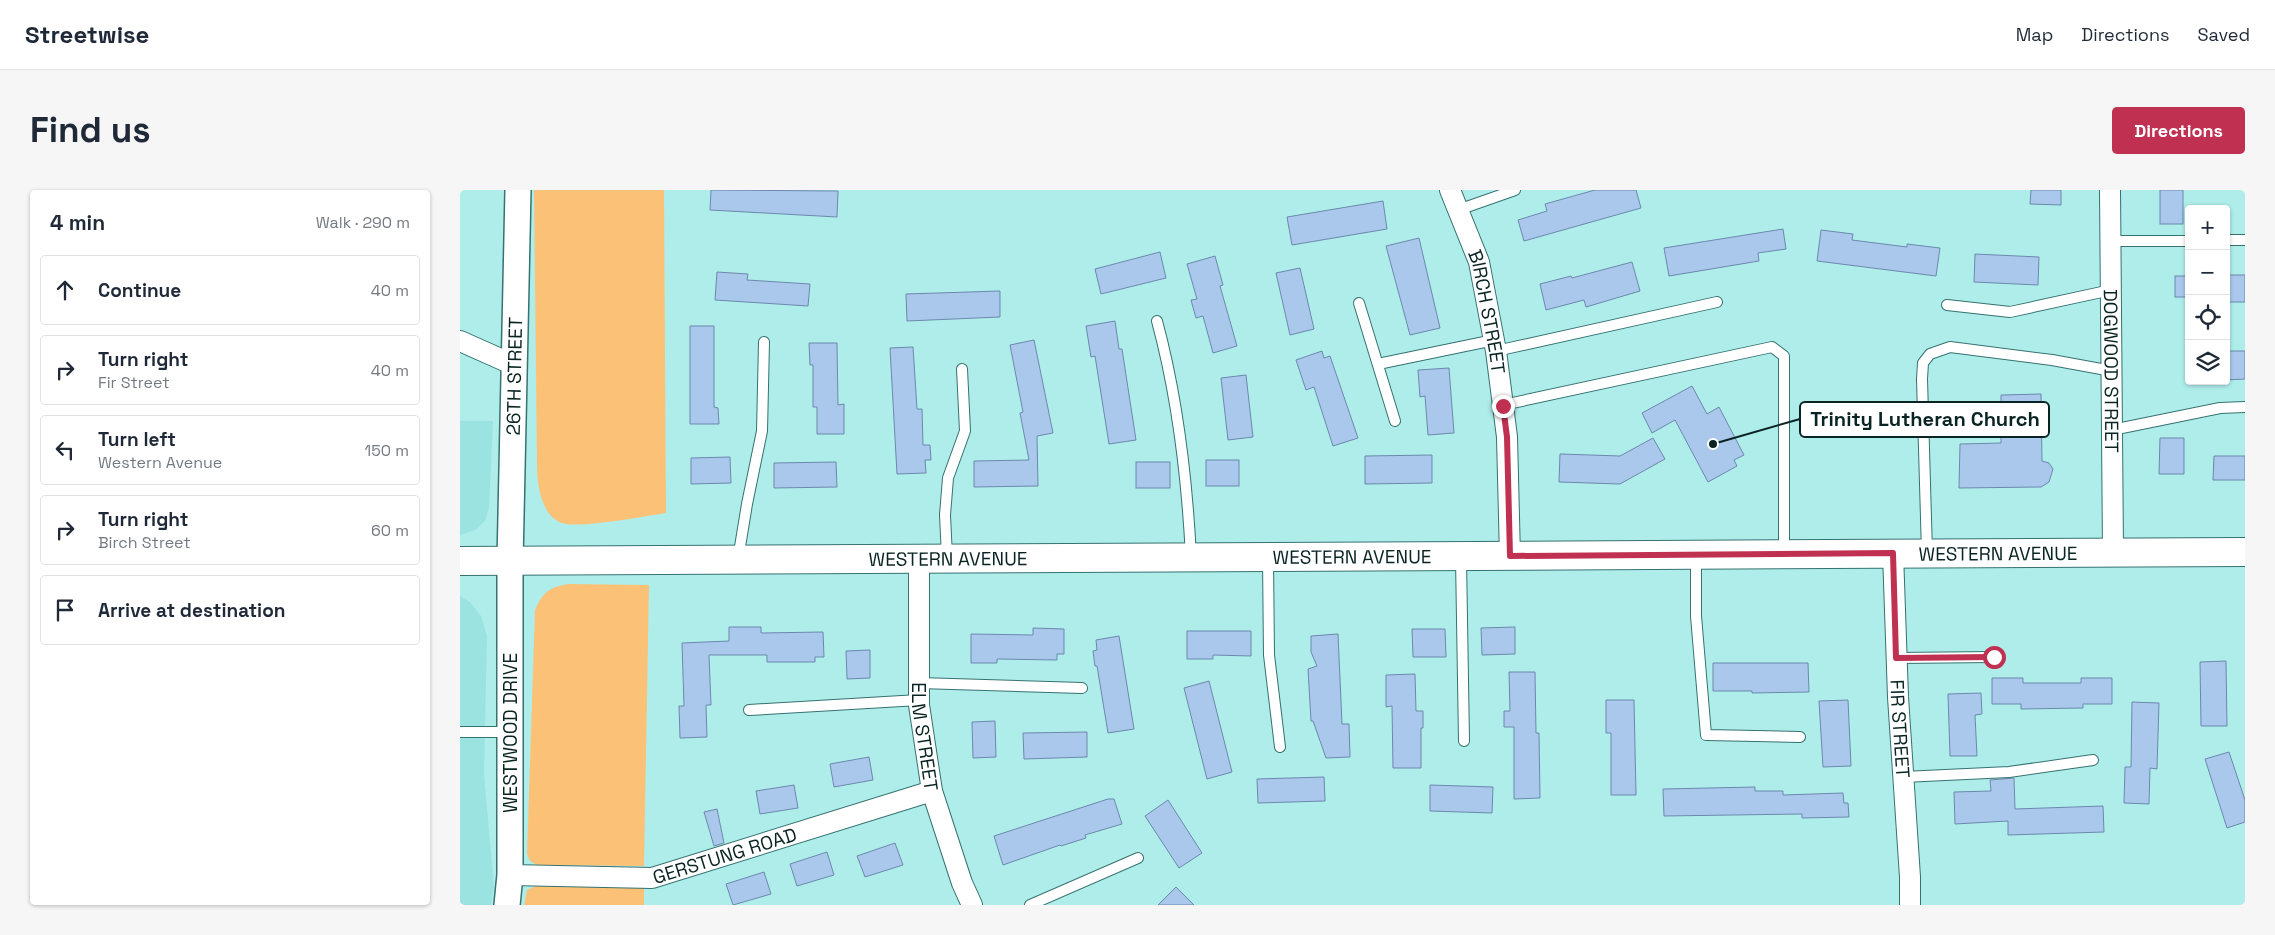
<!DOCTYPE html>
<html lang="en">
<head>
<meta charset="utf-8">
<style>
	:root { --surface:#fff; --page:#f6f6f7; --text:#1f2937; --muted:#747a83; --line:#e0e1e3; --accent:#c03051 }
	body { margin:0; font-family:"Space Grotesk",sans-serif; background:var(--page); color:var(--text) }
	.controls { position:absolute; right:15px; top:15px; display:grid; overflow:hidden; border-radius:5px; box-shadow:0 1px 4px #0004 }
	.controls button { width:45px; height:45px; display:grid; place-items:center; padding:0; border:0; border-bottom:1px solid var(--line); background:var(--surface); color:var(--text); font:25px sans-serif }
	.stop { position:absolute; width:15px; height:15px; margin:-11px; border:4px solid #c03051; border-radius:50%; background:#fff }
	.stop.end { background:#c03051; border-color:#fff; box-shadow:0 1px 5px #0008 }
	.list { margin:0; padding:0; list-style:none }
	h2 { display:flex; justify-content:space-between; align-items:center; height:65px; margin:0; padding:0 20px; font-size:21px }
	h2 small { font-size:16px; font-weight:400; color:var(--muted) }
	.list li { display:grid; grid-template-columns:32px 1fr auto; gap:15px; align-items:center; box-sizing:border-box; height:70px; margin:0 10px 10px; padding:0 10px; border:1px solid var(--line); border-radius:5px }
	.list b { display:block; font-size:19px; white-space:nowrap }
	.list p { margin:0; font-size:16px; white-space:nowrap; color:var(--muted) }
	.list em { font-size:16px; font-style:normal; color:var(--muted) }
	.icon { flex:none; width:28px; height:28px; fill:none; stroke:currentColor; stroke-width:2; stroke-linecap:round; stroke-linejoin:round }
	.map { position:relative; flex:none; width:1785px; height:715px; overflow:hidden; border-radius:5px }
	header { display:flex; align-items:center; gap:30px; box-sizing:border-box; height:70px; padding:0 25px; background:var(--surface); border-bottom:1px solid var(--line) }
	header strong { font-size:24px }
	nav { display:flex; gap:28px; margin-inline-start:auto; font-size:18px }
	.intro { display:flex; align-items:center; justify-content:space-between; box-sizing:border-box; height:120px; padding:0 30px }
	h1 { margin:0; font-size:35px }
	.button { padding:12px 22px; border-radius:5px; background:var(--accent); color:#fff; font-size:18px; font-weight:700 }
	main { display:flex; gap:30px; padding:0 30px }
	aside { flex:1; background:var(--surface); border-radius:5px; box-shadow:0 1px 4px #0004 }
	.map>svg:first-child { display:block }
	.built { fill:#9ae3e0 }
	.green { fill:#fbc277 }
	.building { fill:#a9c8ec; stroke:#6b89ac }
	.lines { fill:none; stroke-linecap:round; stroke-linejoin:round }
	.service-casing { stroke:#357270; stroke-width:12 }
	.minor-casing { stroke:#357270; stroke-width:22 }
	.tertiary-casing { stroke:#357270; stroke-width:28 }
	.secondary-casing { stroke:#357270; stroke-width:30 }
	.service { stroke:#fff; stroke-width:10 }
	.minor { stroke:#fff; stroke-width:20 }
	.tertiary { stroke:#fff; stroke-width:25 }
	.secondary { stroke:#fff; stroke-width:28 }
	.route { stroke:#c03051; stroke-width:6 }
	.labels { text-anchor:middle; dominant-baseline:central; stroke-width:4.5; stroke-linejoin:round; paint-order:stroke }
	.street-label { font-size:19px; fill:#0a2323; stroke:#fff }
	.leader { fill:none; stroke:#0a2323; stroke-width:2 }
	.callout-dot { fill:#0a2323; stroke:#fff; stroke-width:2 }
	.callout { fill:#fff; stroke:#0a2323; stroke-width:2 }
	.callout-label { font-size:20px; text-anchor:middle; font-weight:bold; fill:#0a2323 }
</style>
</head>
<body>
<header>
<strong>Streetwise</strong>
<nav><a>Map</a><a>Directions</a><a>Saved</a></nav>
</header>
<div class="intro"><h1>Find us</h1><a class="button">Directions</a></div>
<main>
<aside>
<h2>4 min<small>Walk · 290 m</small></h2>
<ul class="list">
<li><svg class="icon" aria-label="ahead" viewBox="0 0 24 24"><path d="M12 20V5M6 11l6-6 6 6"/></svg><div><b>Continue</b></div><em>40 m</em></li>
<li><svg class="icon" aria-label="right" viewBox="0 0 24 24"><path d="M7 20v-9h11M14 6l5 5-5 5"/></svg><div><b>Turn right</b><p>Fir Street</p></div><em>40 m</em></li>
<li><svg class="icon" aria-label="left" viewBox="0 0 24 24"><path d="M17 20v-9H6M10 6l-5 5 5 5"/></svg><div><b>Turn left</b><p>Western Avenue</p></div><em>150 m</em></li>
<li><svg class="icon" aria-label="right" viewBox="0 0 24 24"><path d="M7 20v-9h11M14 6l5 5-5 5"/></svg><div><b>Turn right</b><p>Birch Street</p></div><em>60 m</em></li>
<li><svg class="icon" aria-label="arrive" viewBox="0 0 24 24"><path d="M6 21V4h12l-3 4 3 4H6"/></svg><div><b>Arrive at destination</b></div></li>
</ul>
</aside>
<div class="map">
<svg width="1785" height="715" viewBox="0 0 1785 715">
	<rect width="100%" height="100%" fill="#afedeb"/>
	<g class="built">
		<polygon points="0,231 33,231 29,318 25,331 15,340 0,345"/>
		<polygon points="0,406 10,412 21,426 27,446 24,585 34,696 31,715 0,715"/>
	</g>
	<g class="green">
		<path d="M74,0H204L206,323C185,326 119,339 102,333C81,326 77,294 77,275Z"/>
		<path d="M109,394L189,395L184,676L77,675L70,671L67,664L75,420C83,402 89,397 109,394Z"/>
		<polygon points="76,696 184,697 184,715 64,715 67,700"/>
	</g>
	<g class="building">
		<polygon points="251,0 378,1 377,27 250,20"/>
		<polygon points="1135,0 1176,0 1181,18 1064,51 1058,30 1087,21 1085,14"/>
		<polygon points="1571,0 1601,0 1601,15 1570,14"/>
		<rect x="1700" y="0" width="23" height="34"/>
		<polygon points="923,11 927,39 832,55 827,27"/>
		<polygon points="1323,39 1326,59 1298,63 1299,71 1209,86 1204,58"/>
		<polygon points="1361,40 1393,44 1392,50 1447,57 1447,54 1480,58 1476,86 1357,71"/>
		<polygon points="959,48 980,138 950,145 926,56"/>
		<polygon points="700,62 706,88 641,104 635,79"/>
		<polygon points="1515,64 1579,67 1578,95 1514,92"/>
		<polygon points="755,66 763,95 760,96 777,156 753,163 743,126 736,128 731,110 737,109 727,74"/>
		<polygon points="1172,72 1180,101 1126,117 1124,110 1086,120 1080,94 1111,86 1112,88"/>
		<polygon points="840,78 854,139 830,145 816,83"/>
		<polygon points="257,82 288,84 287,90 350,94 348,116 255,110"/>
		<rect x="1766" y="85" width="19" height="27"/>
		<rect x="1715" y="86" width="14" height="21"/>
		<polygon points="540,101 540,127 447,131 446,104"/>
		<polygon points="655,131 659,159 662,159 676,250 649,254 635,166 631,167 626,136"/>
		<polygon points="230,136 254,136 254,217 258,218 259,234 230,234"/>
		<polygon points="574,150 593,243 577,246 578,296 514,297 514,271 569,270 560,223 563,222 550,155"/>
		<polygon points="349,153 377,153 378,215 384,214 384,244 357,244 357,217 353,217 353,175 350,175"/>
		<polygon points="453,157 457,219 462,219 463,255 470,255 471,270 465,270 466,283 437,284 430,158"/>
		<polygon points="862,161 864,168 870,166 898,248 873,256 854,197 846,200 836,170"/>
		<polygon points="1766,161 1785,161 1785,189 1766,190"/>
		<polygon points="989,178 994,243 968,245 965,206 960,207 958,180"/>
		<polygon points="786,185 793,247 768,250 761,188"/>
		<polygon points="1232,196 1247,224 1259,217 1284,265 1274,270 1277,276 1248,292 1215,230 1192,243 1182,223"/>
		<polygon points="1581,204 1582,271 1589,273 1593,279 1589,292 1581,297 1499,298 1500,254 1541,253 1541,205"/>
		<polygon points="1193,248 1205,269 1160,294 1099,292 1100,264 1160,266"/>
		<polygon points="1700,248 1724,248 1724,284 1699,284"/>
		<polygon points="972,265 972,293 905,294 905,266"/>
		<polygon points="1754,266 1785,266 1785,290 1753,290"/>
		<polygon points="270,267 271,293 231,294 231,268"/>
		<rect x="746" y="270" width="33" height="26"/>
		<polygon points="376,272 377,297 314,298 314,273"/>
		<rect x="676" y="272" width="34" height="26"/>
		<polygon points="269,437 301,437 301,443 363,442 364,467 355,467 355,472 307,472 307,465 249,465 251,515 246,515 247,547 220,548 219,516 224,516 222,453 269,451"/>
		<polygon points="1055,437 1055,464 1022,465 1021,438"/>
		<polygon points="573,438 604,439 604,464 597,464 597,470 537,469 537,473 511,473 511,444 573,445"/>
		<polygon points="952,439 985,439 986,467 953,467"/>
		<polygon points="727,441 791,441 791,466 753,465 753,469 727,469"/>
		<polygon points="878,444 882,534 889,534 890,567 866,568 853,531 851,531 848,479 857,476 851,462 851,446"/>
		<polygon points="659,446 674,539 648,543 637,476 635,476 633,461 637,460 636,450"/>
		<polygon points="410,460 410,488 387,489 386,461"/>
		<polygon points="1766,471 1767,536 1741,536 1740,472"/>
		<polygon points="1253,473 1348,473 1349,502 1292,503 1292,501 1253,501"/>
		<polygon points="1049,482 1075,482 1076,543 1079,543 1080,608 1054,609 1054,537 1044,537 1044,521 1050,521"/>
		<polygon points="955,484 956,521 963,521 963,538 961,538 961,578 933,578 932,516 926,517 926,485"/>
		<polygon points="1532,488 1563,488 1563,493 1621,493 1621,488 1652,488 1652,514 1623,514 1623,518 1561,519 1561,514 1532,514"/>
		<polygon points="749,491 772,582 747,589 724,498"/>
		<polygon points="1521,503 1522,524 1515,525 1517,566 1490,566 1488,504"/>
		<polygon points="1146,510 1174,510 1176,605 1151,605 1151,543 1146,543"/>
		<polygon points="1388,510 1391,576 1363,577 1359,511"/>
		<polygon points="1672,512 1699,513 1697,579 1690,578 1689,614 1664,613 1665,577 1671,577"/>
		<polygon points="535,531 536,567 513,568 512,532"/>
		<polygon points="627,542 627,567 564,569 563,543"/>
		<polygon points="1769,562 1785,610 1785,632 1767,638 1745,569"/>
		<polygon points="409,567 413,590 374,597 370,574"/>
		<polygon points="864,587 865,611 798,613 797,589"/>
		<polygon points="1554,588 1555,619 1643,616 1644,642 1548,645 1548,631 1495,634 1494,602 1531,601 1530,590"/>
		<polygon points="334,595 338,618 300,624 296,601"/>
		<polygon points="970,595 1033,597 1032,623 970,621"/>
		<polygon points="1295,597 1295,601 1323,601 1323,605 1383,603 1384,613 1388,613 1389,627 1342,628 1342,624 1204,626 1203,599"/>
		<polygon points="648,609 654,609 662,634 625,645 626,648 601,656 600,655 543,675 534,646"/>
		<polygon points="708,610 742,663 719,678 685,626"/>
		<polygon points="257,619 264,653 254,656 244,622"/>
		<polygon points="435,653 443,675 405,687 397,666"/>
		<polygon points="367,662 374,685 337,696 330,674"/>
		<polygon points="304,682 311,704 273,715 266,694"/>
		<polygon points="716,697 734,715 698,715"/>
	</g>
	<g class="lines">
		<g class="service-casing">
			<g id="service">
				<polyline points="998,20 1055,0"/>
				<polyline points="1766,50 1785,50"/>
				<polyline points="1651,51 1729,51"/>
				<polyline points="899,113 935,231"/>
				<polyline points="1487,115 1550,122 1651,100"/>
				<path d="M697,131C718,209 727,287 731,367"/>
				<polyline points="1036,161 1257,112"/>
				<polyline points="918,174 1034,150"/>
				<polyline points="1043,215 1312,157 1324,166 1324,363"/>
				<polyline points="1652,240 1760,218 1785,217"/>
				<polyline points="1467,363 1462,189 1463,173 1470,164 1490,157 1592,170 1652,181"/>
				<polyline points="1236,366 1236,426 1246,545 1340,547"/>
				<polyline points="487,367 485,325 488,288 505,241 502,179"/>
				<polyline points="1001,368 1004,551"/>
				<polyline points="278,369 287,314 302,241 304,152"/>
				<polyline points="808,369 809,465 820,557"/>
				<polyline points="1437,468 1534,467"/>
				<polyline points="459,493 622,498"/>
				<polyline points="289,520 459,510"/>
				<polyline points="0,542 50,542"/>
				<polyline points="1443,587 1549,582 1633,570"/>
				<polyline points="570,715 678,668"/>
			</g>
		</g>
		<g class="minor-casing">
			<g id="minor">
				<path id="s1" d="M990,0L1019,72L1036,161L1047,247L1050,367"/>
				<path id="s2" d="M1650,0L1653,362"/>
				<polyline points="0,151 54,175"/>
				<path id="s3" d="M1433,363L1438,507L1450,687V715"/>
				<path id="s4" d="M459,369V515L472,601L502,693L512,715"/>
				<path id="s5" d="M50,685L192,688L472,601"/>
			</g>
		</g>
		<g class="tertiary-casing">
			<g id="tertiary">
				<path id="s6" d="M47,715L50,685V372L58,0"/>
			</g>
		</g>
		<g class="secondary-casing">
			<g id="secondary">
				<path id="s7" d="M0,371L1785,362"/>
			</g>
		</g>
		<use href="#service" class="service"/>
		<use href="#minor" class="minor"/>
		<use href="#tertiary" class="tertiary"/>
		<use href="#secondary" class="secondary"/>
	</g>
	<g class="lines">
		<polyline class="route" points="1043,216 1047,247 1050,366 1433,363 1436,468 1534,467"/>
	</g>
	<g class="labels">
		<g class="street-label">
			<text stroke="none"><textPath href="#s1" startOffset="128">BIRCH STREET</textPath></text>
			<text stroke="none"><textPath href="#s2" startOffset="181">DOGWOOD STREET</textPath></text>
			<text stroke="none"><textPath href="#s6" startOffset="529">26TH STREET</textPath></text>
			<text stroke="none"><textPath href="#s7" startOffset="1538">WESTERN AVENUE</textPath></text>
			<text stroke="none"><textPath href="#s7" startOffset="892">WESTERN AVENUE</textPath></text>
			<text stroke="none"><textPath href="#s7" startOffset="488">WESTERN AVENUE</textPath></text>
			<text stroke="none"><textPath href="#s3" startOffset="176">FIR STREET</textPath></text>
			<text transform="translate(50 543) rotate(-90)">WESTWOOD DRIVE</text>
			<text stroke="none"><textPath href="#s4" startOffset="178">ELM STREET</textPath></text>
			<text stroke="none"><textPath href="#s5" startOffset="218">GERSTUNG ROAD</textPath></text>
		</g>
	</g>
	<path class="leader" d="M1253 254L1340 229"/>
	<circle class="callout-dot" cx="1253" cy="254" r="5"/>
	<rect class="callout" x="1340" y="212" width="249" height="35" rx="5"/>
	<g class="callout-label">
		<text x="1465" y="236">Trinity Lutheran Church</text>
	</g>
</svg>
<div class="controls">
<button>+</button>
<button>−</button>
<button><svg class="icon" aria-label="locate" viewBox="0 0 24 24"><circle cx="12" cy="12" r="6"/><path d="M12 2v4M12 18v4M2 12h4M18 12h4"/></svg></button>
<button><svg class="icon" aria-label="layers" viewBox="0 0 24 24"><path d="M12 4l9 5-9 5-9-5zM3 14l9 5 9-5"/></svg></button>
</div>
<div class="stop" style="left:1534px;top:467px"></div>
<div class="stop end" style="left:1043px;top:216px"></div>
</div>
</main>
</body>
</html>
